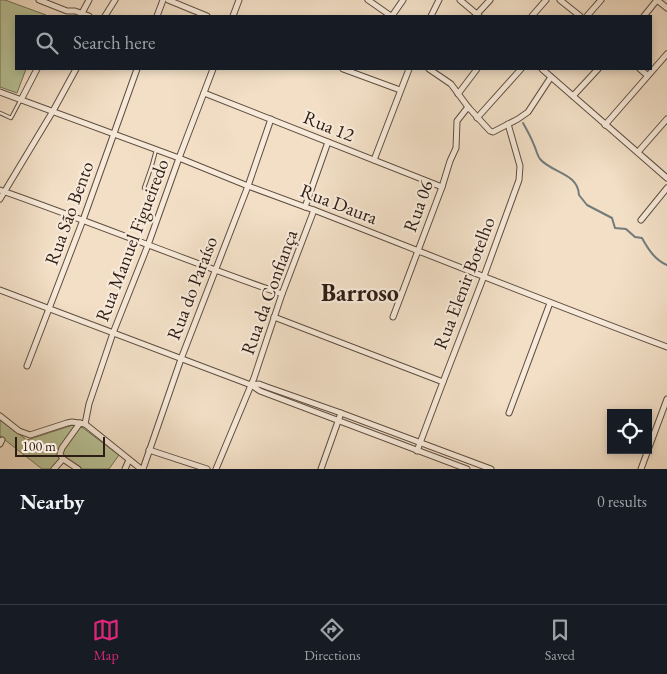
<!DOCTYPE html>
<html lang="en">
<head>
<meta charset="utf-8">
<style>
	:root { --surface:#171b24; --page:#242831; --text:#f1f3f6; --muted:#9ea1a6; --line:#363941; --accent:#db2777 }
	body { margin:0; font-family:"EB Garamond",serif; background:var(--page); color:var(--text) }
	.controls { position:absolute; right:15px; bottom:15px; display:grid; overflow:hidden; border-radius:0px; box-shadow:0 2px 8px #0003 }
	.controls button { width:45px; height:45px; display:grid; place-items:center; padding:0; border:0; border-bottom:1px solid var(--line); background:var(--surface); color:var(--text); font:25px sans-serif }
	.scale { position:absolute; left:15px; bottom:12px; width:90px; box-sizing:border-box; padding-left:5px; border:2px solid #2e1d14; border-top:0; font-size:14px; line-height:18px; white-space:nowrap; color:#2e1d14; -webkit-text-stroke:4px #f7eada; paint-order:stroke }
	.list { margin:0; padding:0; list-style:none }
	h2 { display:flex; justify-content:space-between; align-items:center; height:65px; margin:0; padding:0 20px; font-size:21px }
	h2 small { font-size:16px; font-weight:400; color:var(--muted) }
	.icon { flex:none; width:28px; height:28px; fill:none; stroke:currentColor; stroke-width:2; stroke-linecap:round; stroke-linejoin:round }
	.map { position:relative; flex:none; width:667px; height:469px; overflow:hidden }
	.search { position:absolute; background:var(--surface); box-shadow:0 2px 8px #0003; left:15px; right:15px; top:15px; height:55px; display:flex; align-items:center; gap:12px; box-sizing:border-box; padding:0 18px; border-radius:0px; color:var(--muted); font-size:19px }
	.sheet { height:135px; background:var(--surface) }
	nav { display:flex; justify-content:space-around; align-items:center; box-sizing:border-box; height:70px; border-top:1px solid var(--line); background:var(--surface); font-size:14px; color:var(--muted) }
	nav a { display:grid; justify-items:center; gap:2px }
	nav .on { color:var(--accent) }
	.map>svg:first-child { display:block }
	.park { fill:#b8c297; stroke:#737056 }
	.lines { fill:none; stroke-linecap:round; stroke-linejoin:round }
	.stream { stroke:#727b7b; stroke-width:2 }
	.lane-casing { stroke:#5f4e40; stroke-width:4.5 }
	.street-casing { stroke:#5f4e40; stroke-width:7 }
	.lane { stroke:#f7eada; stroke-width:2.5 }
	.street { stroke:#f7eada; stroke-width:5 }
	.labels { text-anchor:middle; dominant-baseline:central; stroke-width:4.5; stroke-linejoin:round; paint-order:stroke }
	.street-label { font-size:19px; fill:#2e1d14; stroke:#f7eada }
	.district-label { font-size:24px; font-weight:bold; fill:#2e1d14; stroke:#f7eada }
</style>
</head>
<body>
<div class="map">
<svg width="667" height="469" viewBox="0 0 667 469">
	<rect width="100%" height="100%" fill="#f2dfc6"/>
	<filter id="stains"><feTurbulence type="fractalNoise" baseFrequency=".004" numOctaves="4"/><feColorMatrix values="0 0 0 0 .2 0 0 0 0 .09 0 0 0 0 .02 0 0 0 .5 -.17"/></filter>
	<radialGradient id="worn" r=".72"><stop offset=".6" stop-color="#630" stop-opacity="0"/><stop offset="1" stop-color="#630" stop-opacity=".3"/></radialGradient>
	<g class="park">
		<polygon points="0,0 5,0 46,15 45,16 16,16 16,69 26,69 17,93 0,87"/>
		<polygon points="0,420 27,440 73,425 83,428 119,455 109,469 81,469 62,456 50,469 42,469 0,436"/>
	</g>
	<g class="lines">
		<path class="stream" d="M523,123C527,130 531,137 534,145C536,149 537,155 540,159C552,173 578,173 579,195L587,205L612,218L615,228L626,229L635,237L642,238C648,249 655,260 667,265"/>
		<g class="lane-casing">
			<g id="lane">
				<polyline points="0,113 11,118 20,101"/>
				<polyline points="144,188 152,165 156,150"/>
			</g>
		</g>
		<g class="street-casing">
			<g id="street">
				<polyline points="39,0 67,11 75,11 89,16"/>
				<polyline points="168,0 207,16"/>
				<polyline points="368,0 391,16"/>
				<polyline points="460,0 479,16"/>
				<polyline points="560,0 580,16"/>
				<polyline points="657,0 667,8"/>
				<polyline points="82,13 89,0"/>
				<polyline points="477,14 490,0"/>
				<polyline points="105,16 115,0"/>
				<polyline points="157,16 163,0"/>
				<polyline points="233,16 239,0"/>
				<polyline points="392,16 403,0"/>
				<polyline points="431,16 439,0"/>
				<polyline points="532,16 546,0"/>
				<polyline points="587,16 601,0"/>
				<polyline points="644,16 657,0"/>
				<polyline points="343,69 400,90"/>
				<polyline points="429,69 451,84 468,107 490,131 493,132 518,119 528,112 551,77"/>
				<polyline points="542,69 667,178"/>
				<polyline points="640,69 647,75"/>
				<path d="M0,92L179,158L248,186L305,207L314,210C432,256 549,303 667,347"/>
				<polyline points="204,93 442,187"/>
				<polyline points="458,94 477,69"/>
				<polyline points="573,96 598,69"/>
				<polyline points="21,100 37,69"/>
				<polyline points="477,118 521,69"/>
				<polyline points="605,125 667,54"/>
				<polyline points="638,152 667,119"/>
				<polyline points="374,160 409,69"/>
				<path d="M0,190C94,223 187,261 282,294"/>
				<polyline points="0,199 53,111 76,69"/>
				<polyline points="305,207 328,142"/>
				<polyline points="641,220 667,188"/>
				<polyline points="0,290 251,385 260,391 467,469"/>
				<polyline points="274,317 443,382"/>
				<polyline points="393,317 442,187 450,161 456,148 457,121 468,107"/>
				<polyline points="27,366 83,220 137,69"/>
				<polyline points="251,385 259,384 267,387 341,413 491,469"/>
				<polyline points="509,413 550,303"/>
				<polyline points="0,416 19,431 30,435 67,423 72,422 85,424 141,469"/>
				<polyline points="85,424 89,404 113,333 148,245 179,158 213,69"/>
				<polyline points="0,444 2,440"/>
				<polyline points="149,450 207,469"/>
				<polyline points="648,450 667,399"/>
				<polyline points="417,451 443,382 484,276 519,180 520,166 508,124"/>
				<polyline points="63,459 78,469"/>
				<polyline points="54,469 63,459 60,454 62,448 80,423"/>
				<polyline points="125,469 129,460"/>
				<polyline points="143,469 181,359 248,186 271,119"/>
				<polyline points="216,469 254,378 282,294 314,210"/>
				<polyline points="321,469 341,413"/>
				<polyline points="641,469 648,450"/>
			</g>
		</g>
		<use href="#lane" class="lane"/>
		<use href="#street" class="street"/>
	</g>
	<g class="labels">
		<g class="street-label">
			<text transform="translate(329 126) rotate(22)">Rua 12</text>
			<text transform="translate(339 204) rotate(21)">Rua Daura</text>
			<text transform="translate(418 206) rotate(-70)">Rua 06</text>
			<text transform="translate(69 213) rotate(-70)">Rua São Bento</text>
			<text transform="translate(132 240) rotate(-69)">Rua Manuel Figueiredo</text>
			<text transform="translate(464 283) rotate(-69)">Rua Elenir Botelho</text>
			<text transform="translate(192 288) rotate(-69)">Rua do Paraíso</text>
			<text transform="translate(269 292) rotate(-70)">Rua da Confiança</text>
		</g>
		<g class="district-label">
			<text x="360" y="292">Barroso</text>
		</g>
	</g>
	<rect width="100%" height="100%" filter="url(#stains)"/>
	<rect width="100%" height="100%" fill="url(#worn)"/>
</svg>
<div class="controls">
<button><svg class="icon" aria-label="locate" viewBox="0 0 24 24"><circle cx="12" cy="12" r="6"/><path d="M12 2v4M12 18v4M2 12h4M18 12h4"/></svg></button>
</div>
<div class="scale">100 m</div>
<div class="search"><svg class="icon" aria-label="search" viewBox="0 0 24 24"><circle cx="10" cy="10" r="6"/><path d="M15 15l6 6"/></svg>Search here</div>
</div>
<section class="sheet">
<h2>Nearby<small>0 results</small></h2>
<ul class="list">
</ul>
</section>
<nav>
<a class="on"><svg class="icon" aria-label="map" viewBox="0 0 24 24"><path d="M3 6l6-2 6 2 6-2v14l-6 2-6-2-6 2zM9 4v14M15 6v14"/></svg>Map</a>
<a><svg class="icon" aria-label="directions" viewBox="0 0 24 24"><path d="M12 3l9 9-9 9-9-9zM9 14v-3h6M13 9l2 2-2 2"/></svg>Directions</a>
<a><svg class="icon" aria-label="saved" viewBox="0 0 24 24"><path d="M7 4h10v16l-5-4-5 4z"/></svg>Saved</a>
</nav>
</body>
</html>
